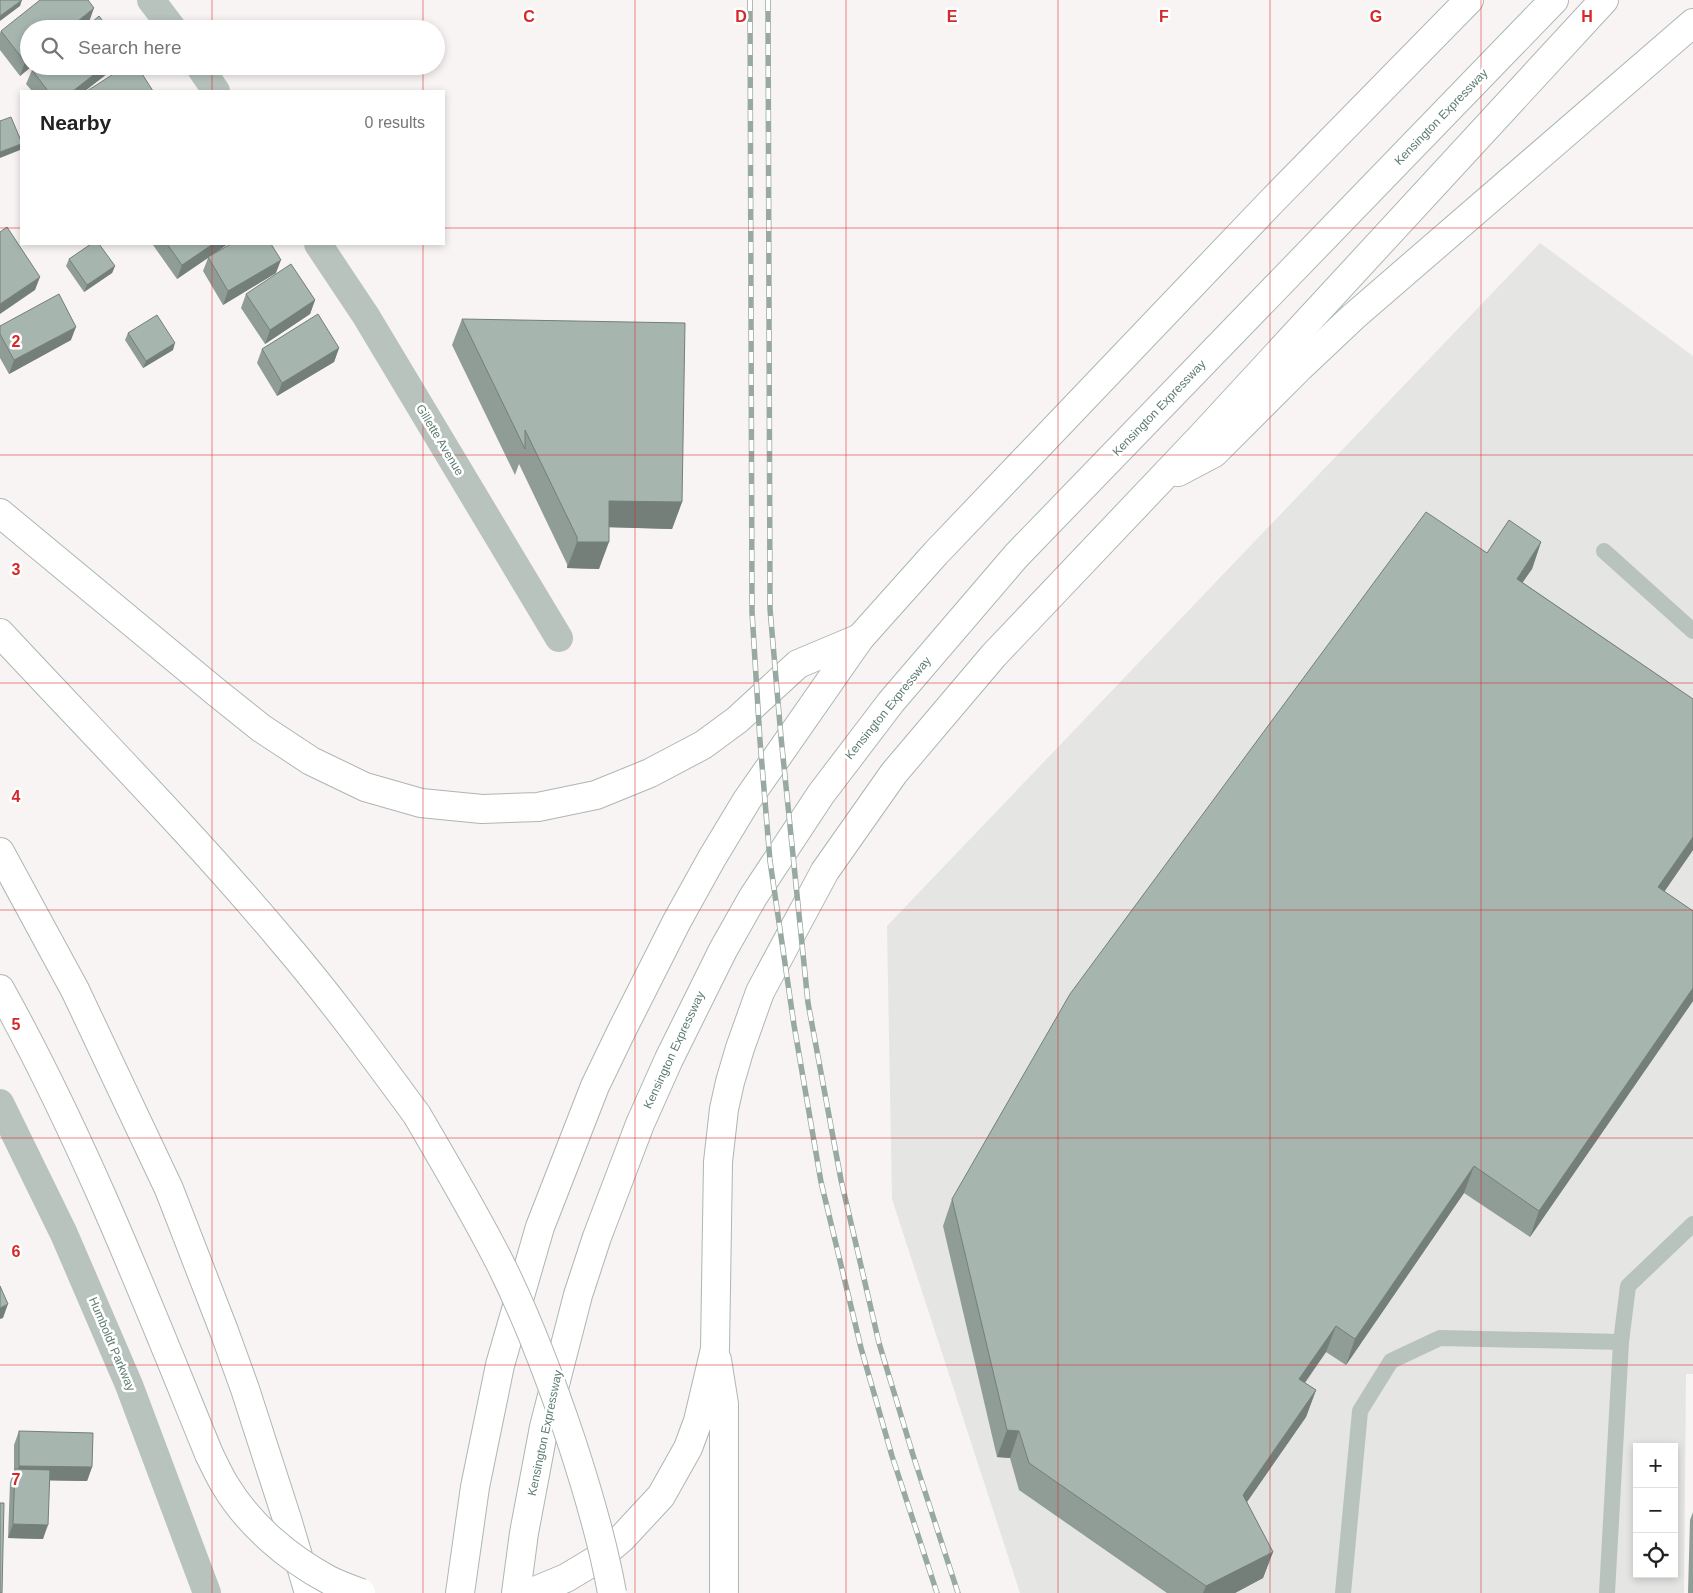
<!DOCTYPE html>
<html lang="en">
<head>
<meta charset="utf-8">
<style>
	:root { --surface:#fff; --page:#f2f2f2; --text:#222; --muted:#767676; --line:#e0e0e0 }
	body { margin:0; font-family:Helvetica,sans-serif; background:var(--page); color:var(--text) }
	.controls { position:absolute; right:15px; bottom:15px; display:grid; overflow:hidden; border-radius:0px; box-shadow:0 2px 8px #0003 }
	.controls button { width:45px; height:45px; display:grid; place-items:center; padding:0; border:0; border-bottom:1px solid var(--line); background:var(--surface); color:var(--text); font:25px sans-serif }
	.list { margin:0; padding:0; list-style:none }
	h2 { display:flex; justify-content:space-between; align-items:center; height:65px; margin:0; padding:0 20px; font-size:21px }
	h2 small { font-size:16px; font-weight:400; color:var(--muted) }
	.icon { flex:none; width:28px; height:28px; fill:none; stroke:currentColor; stroke-width:2; stroke-linecap:round; stroke-linejoin:round }
	.map { position:relative; flex:none; width:1693px; height:1593px; overflow:hidden }
	.search { position:absolute; background:var(--surface); box-shadow:0 2px 8px #0003; left:20px; top:20px; width:425px; height:55px; display:flex; align-items:center; gap:12px; box-sizing:border-box; padding:0 18px; border-radius:28px; color:var(--muted); font-size:19px }
	.panel { position:absolute; background:var(--surface); box-shadow:0 2px 8px #0003; left:20px; top:90px; width:425px; height:155px; border-radius:0px }
	.map>svg:first-child { display:block }
	.built { fill:#e5e5e4; fill-rule:evenodd }
	.lines { fill:none; stroke-linecap:round; stroke-linejoin:round }
	.highway-casing { stroke:#acb7b2; stroke-width:30 }
	.lane { stroke:#b8c3be; stroke-width:16 }
	.street { stroke:#b8c3be; stroke-width:28 }
	.highway { stroke:#fff; stroke-width:28 }
	.rail-casing { stroke:#98a9a2; stroke-width:5.5 }
	.rail { stroke:#fff; stroke-width:4; stroke-dasharray:11; stroke-linecap:butt }
	.highway-bridge-casing { stroke:#acb7b2; stroke-width:30; stroke-linecap:butt }
	.highway-bridge { stroke:#fff; stroke-width:28 }
	.wall { fill:#8f9d96 }
	.shaded-wall { fill:#747f7a }
	.building { fill:#a6b6af; stroke:#747f7a }
	.grid { fill:none; stroke:#d62828; stroke-width:1; stroke-opacity:0.55 }
	.labels { text-anchor:middle; dominant-baseline:central; stroke-width:5; stroke-linejoin:round; paint-order:stroke }
	.street-label { font-size:12px; fill:#5c7b6f; stroke:#fff }
	.grid-label { font-size:16px; text-anchor:middle; font-weight:bold; fill:#d62828; stroke:#fff; stroke-width:5; stroke-linejoin:round; paint-order:stroke }
</style>
</head>
<body>
<div class="map">
<svg width="1693" height="1593" viewBox="0 0 1693 1593">
	<rect width="100%" height="100%" fill="#f7f4f3"/>
	<path class="built" d="M1540,243L1693,356V1374H1686L1684,1593H1020L892,1199L887,926ZM1637,1447H1674V1574H1637Z"/>
	<g class="lines">
		<g class="highway-casing">
			<g id="highway">
				<polyline points="1178,472 1214,453 1300,367 1353,317 1693,23"/>
				<polyline points="0,513 216,692 261,728 311,761 365,787 421,803 482,809 538,807 596,795 650,773 703,745 737,720 798,664 860,638"/>
				<path d="M0,633C94,734 192,833 281,939C329,995 373,1055 417,1115"/>
				<polyline points="0,852 75,990 169,1189 224,1331 245,1389 287,1519 309,1593"/>
				<path d="M0,989C83,1138 145,1297 209,1454"/>
				<polyline points="717,1360 724,1404 724,1593"/>
				<polyline points="460,1593 475,1487 500,1365 540,1227 595,1086 622,1030 677,921 712,858 747,800 860,638 936,553 1271,202 1469,0"/>
				<polyline points="516,1593 524,1533 544,1427 578,1295 597,1237 640,1124 669,1059 723,950 753,897 821,794 891,702 1016,556 1554,0"/>
				<polyline points="530,1593 566,1578 596,1560 622,1538 661,1496 688,1448 698,1421 715,1349 718,1162 724,1109 730,1082 740,1048 760,992 825,871 894,773 994,655 1201,437 1604,0"/>
			</g>
		</g>
		<g class="lane">
			<polyline points="1604,551 1693,631"/>
			<polyline points="1343,1593 1360,1411 1391,1361 1440,1338 1621,1342"/>
			<polyline points="1607,1593 1621,1342 1628,1286 1693,1224"/>
		</g>
		<g class="street">
			<polyline points="151,0 173,29"/>
			<polyline points="199,66 216,91"/>
			<polyline points="318,244 366,316 559,638"/>
			<polyline points="0,1103 64,1234 129,1385 207,1593"/>
		</g>
		<use href="#highway" class="highway"/>
		<g class="rail-casing">
			<g id="rail">
				<polyline points="750,0 752,612 760,741 770,861 794,1025 821,1182 861,1348 892,1456 937,1593"/>
				<polyline points="768,0 770,609 781,737 808,1003 841,1180 879,1343 913,1455 958,1593"/>
			</g>
		</g>
		<use href="#rail" class="rail"/>
		<g class="highway-bridge-casing">
			<g id="highway-bridge">
				<path d="M417,1115C446,1165 476,1215 502,1267C530,1324 552,1383 572,1443C588,1492 603,1542 612,1593"/>
				<path d="M209,1454C214,1464 219,1475 225,1485C249,1525 288,1558 329,1580C339,1585 350,1589 361,1593"/>
			</g>
		</g>
		<use href="#highway-bridge" class="highway-bridge"/>
	</g>
	<g class="wall">
		<polygon points="89,22 80,29 29,29 29,66 32,66 20,76 0,50 0,33 1,31"/>
		<polygon points="117,66 85,91 32,91 26,84 32,70"/>
		<polygon points="154,244 228,244 212,255 276,273 223,305 203,271 208,258 177,279 153,245"/>
		<polygon points="69,259 115,266 112,273 84,292 66,266"/>
		<polygon points="246,294 315,300 310,314 265,344 241,308"/>
		<polygon points="462,319 682,502 672,529 609,527 599,569 567,568 567,564 519,464 515,475 452,345"/>
		<polygon points="128,333 173,350 143,368 125,340"/>
		<polygon points="0,334 71,340 9,374 0,358"/>
		<polygon points="339,348 334,362 277,396 257,363 262,349"/>
		<polygon points="1541,542 1532,569 1522,582 1693,699 1693,850 1664,891 1693,911 1693,1001 1530,1237 1464,1193 1346,1365 1326,1352 1305,1383 1316,1390 1306,1417 1247,1502 1273,1552 1263,1578 1235,1593 1167,1593 1019,1490 1010,1458 997,1457 943,1226 952,1199 1487,553"/>
		<polygon points="19,1431 92,1467 87,1481 50,1480 43,1539 8,1538 10,1482 14,1472 14,1445"/>
		<polygon points="1693,1512 1693,1593 1688,1593 1690,1520"/>
	</g>
	<g class="shaded-wall">
		<polygon points="22,0 20,6 0,21 0,16"/>
		<polygon points="94,8 89,22 80,29 68,29"/>
		<polygon points="29,59 29,66 32,66 20,76 25,62"/>
		<polygon points="105,66 117,66 85,91 73,91"/>
		<polygon points="21,144 20,150 0,158 0,152"/>
		<polygon points="213,244 228,244 177,279 182,265"/>
		<polygon points="281,260 276,273 223,305 228,291"/>
		<polygon points="115,266 112,273 84,292 87,285"/>
		<polygon points="40,277 35,290 0,314 0,304"/>
		<polygon points="315,300 310,314 265,344 270,330"/>
		<polygon points="76,327 71,340 9,374 14,360"/>
		<polygon points="175,343 173,350 143,368 146,361"/>
		<polygon points="339,348 334,362 277,396 282,383"/>
		<polygon points="609,501 682,502 672,529 600,527"/>
		<polygon points="577,542 609,542 599,569 567,568"/>
		<polygon points="1541,542 1532,569 1507,605 1517,579"/>
		<polygon points="1693,837 1693,850 1649,914 1658,887"/>
		<polygon points="1693,988 1693,1001 1530,1237 1539,1211"/>
		<polygon points="1474,1166 1464,1193 1346,1365 1355,1339"/>
		<polygon points="8,1304 3,1318 0,1319 0,1308"/>
		<polygon points="1336,1326 1326,1352 1289,1405 1299,1379"/>
		<polygon points="1316,1390 1306,1417 1233,1522 1243,1495"/>
		<polygon points="1007,1430 1019,1431 1010,1458 997,1457"/>
		<polygon points="19,1466 92,1467 87,1481 15,1480 15,1476"/>
		<polygon points="13,1524 48,1525 43,1539 8,1538"/>
		<polygon points="1273,1552 1263,1578 1235,1593 1203,1593 1206,1586"/>
	</g>
	<g class="building">
		<polygon points="0,0 22,0 0,16"/>
		<polygon points="40,0 88,0 94,8 68,29 29,29 29,59 25,62 1,31"/>
		<polygon points="99,16 109,29 84,29"/>
		<polygon points="36,66 105,66 73,91 48,91 32,70"/>
		<polygon points="126,66 137,66 153,91 87,91"/>
		<polygon points="11,117 21,141 21,144 0,152 0,121"/>
		<polygon points="7,227 40,277 0,304 0,232"/>
		<polygon points="91,244 99,244 115,266 87,285 69,259"/>
		<polygon points="167,244 213,244 182,265"/>
		<polygon points="231,244 271,244 281,260 228,291 208,257"/>
		<polygon points="291,264 315,300 270,330 246,294"/>
		<polygon points="59,294 76,327 14,360 0,334 0,326"/>
		<polygon points="318,314 339,348 282,383 262,349"/>
		<polygon points="157,315 175,343 146,361 128,333"/>
		<polygon points="462,319 685,323 682,502 609,501 609,542 577,542 577,537 525,430 525,449"/>
		<polygon points="1426,512 1487,553 1509,520 1541,542 1517,579 1693,699 1693,837 1658,887 1693,911 1693,988 1539,1211 1474,1166 1355,1339 1336,1326 1299,1379 1316,1390 1243,1495 1273,1552 1206,1586 1029,1463 1019,1431 1007,1430 952,1199 1070,994"/>
		<polygon points="0,1286 8,1304 0,1308"/>
		<polygon points="19,1431 93,1433 92,1467 19,1466"/>
		<polygon points="15,1469 50,1470 48,1525 13,1524"/>
		<polygon points="0,1503 4,1503 2,1593 0,1593"/>
	</g>
	<path class="grid" d="M212,0V29M423,0V29M635,0V1593M846,0V1593M1058,0V1593M1270,0V1593M1481,0V1593M212,66V91M423,66V91M0,228H21M444,228H1693M212,244V1593M423,244V1593M0,455H1693M0,683H1693M0,910H1693M0,1138H1693M0,1365H1693"/>
	<g class="labels">
		<g class="street-label">
			<text transform="translate(1441 117) rotate(-46)">Kensington Expressway</text>
			<text transform="translate(1159 408) rotate(-46)">Kensington Expressway</text>
			<text transform="translate(440 440) rotate(59)">Gillette Avenue</text>
			<text transform="translate(888 708) rotate(-51)">Kensington Expressway</text>
			<text transform="translate(674 1050) rotate(-65)">Kensington Expressway</text>
			<text transform="translate(112 1344) rotate(67)">Humboldt Parkway</text>
			<text transform="translate(545 1433) rotate(-78)">Kensington Expressway</text>
		</g>
	</g>
	<g class="grid-label">
		<text x="529" y="22">C</text>
		<text x="741" y="22">D</text>
		<text x="952" y="22">E</text>
		<text x="1164" y="22">F</text>
		<text x="1376" y="22">G</text>
		<text x="1587" y="22">H</text>
		<text x="16" y="347">2</text>
		<text x="16" y="575">3</text>
		<text x="16" y="802">4</text>
		<text x="16" y="1030">5</text>
		<text x="16" y="1257">6</text>
		<text x="16" y="1485">7</text>
	</g>
</svg>
<div class="controls">
<button>+</button>
<button>−</button>
<button><svg class="icon" aria-label="locate" viewBox="0 0 24 24"><circle cx="12" cy="12" r="6"/><path d="M12 2v4M12 18v4M2 12h4M18 12h4"/></svg></button>
</div>
<div class="search"><svg class="icon" aria-label="search" viewBox="0 0 24 24"><circle cx="10" cy="10" r="6"/><path d="M15 15l6 6"/></svg>Search here</div>
<section class="panel">
<h2>Nearby<small>0 results</small></h2>
<ul class="list">
</ul>
</section>
</div>
</body>
</html>
